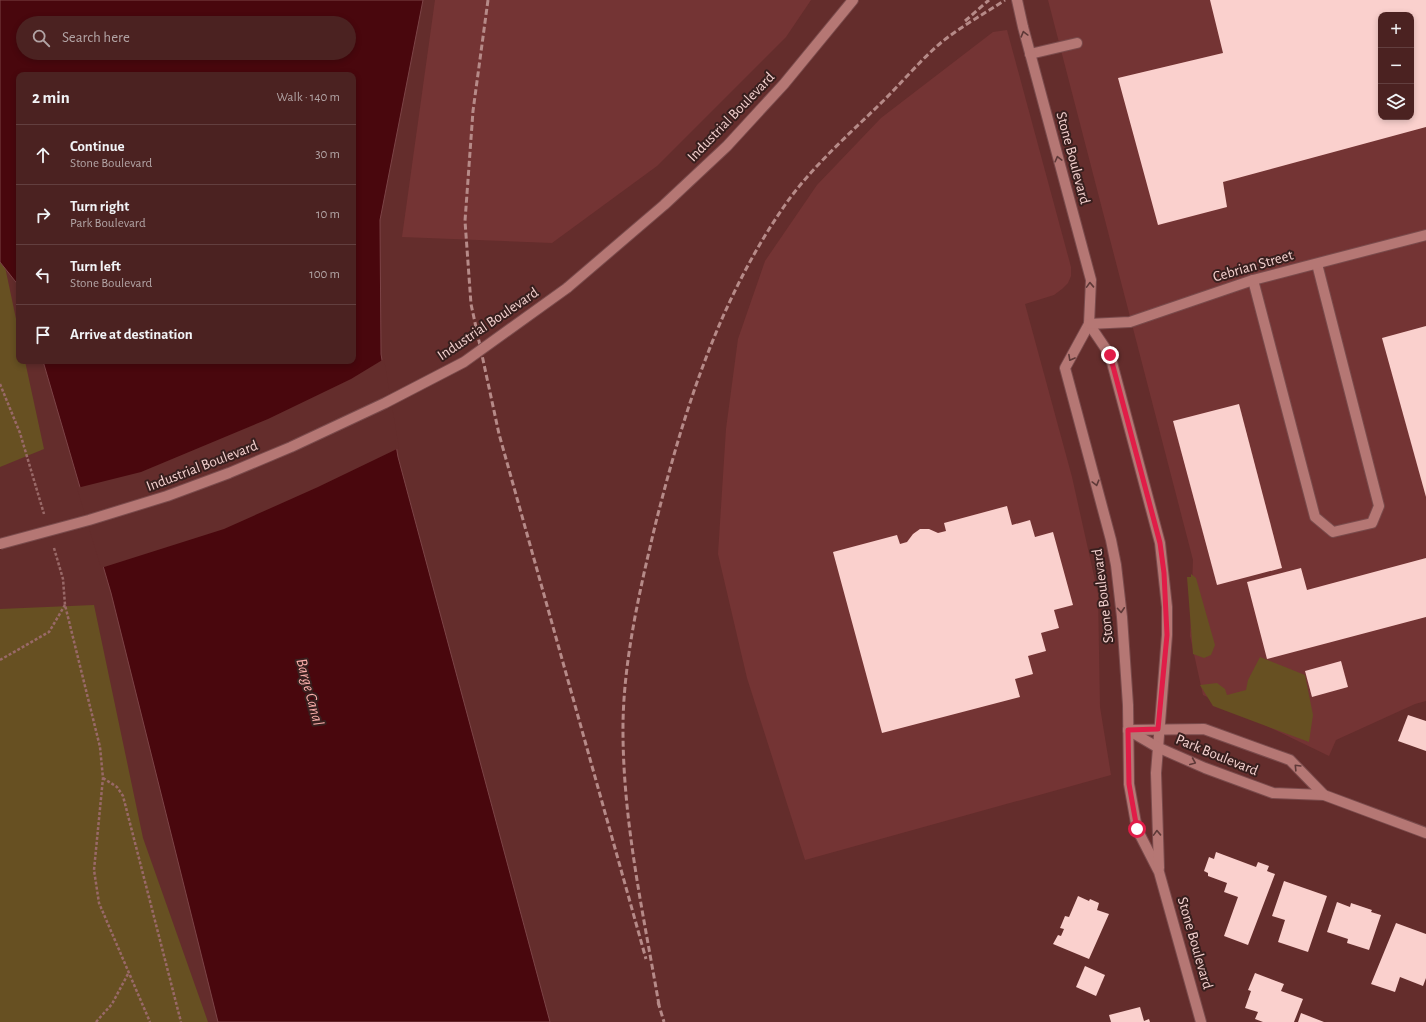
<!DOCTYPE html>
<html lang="en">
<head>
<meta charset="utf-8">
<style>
	:root { --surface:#4b2221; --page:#522a2a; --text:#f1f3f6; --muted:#b2a4a5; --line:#623f3f }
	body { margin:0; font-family:"Alegreya Sans",sans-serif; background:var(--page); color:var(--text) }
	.controls { position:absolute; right:12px; top:12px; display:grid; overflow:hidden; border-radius:8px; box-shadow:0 2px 6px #0003 }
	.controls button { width:36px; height:36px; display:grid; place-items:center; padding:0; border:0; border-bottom:1px solid var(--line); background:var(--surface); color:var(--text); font:20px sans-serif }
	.stop { position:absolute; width:12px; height:12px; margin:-9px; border:3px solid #e11d48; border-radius:50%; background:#fff }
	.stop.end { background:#e11d48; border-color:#fff; box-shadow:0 1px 4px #0008 }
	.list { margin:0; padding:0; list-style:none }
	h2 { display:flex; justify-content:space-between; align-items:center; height:52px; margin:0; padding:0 16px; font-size:17px }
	h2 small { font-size:13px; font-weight:400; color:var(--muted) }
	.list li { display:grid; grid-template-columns:26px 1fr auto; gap:12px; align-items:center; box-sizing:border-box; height:60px; padding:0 16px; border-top:1px solid var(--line) }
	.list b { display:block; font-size:15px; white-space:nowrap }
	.list p { margin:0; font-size:13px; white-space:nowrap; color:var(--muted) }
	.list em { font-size:13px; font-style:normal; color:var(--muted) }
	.icon { flex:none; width:22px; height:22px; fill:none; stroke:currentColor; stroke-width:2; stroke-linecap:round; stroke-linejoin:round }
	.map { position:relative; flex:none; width:1426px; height:1022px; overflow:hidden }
	.search { position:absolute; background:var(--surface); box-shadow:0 2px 6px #0003; left:16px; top:16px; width:340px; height:44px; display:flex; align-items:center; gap:10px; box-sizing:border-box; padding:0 14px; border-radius:22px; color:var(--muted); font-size:15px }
	.panel { position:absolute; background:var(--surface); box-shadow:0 2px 6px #0003; left:16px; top:72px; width:340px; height:292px; border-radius:8px }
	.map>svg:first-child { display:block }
	.built { fill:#743434; fill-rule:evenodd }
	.green { fill:#675022 }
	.water { fill:#49070d; stroke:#7c4447; fill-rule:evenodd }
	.pier { fill:#642d2c }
	.building { fill:#fad0cd; fill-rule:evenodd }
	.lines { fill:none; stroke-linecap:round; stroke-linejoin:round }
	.lane-casing { stroke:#7a4b4c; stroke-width:12 }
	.secondary-casing { stroke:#7a4b4c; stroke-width:12 }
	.path { stroke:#996968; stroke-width:2.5; stroke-dasharray:3 2; stroke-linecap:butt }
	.lane { stroke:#b57774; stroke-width:10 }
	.secondary { stroke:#b57774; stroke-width:10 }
	.rail { stroke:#b68a88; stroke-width:3; stroke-dasharray:6 3; stroke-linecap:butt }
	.secondary-bridge-casing { stroke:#7a4b4c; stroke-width:12; stroke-linecap:butt }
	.secondary-bridge { stroke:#b57774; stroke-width:10 }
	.oneway { stroke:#5e3938 }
	.route { stroke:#e11d48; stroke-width:5 }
	.labels { text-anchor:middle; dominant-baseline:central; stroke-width:4; stroke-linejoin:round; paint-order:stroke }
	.street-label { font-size:15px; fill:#f4d1cf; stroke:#381f1e }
	.water-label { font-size:16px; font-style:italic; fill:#f9aeaa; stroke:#381f1e }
</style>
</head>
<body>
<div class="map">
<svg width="1426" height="1022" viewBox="0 0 1426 1022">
	<rect width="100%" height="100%" fill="#642d2c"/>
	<g class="built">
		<polygon points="435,0 811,0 786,37 657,166 552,243 402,237"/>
		<path d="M1048,0H1426V701L1415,704L1336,740L1329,756L1203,695L1190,636L1193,560ZM1381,15H1411V117H1381Z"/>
		<polygon points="1007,30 1071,267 1071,276 1068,283 1062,289 1054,295 1025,304 1072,477 1098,594 1100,707 1111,775 805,860 747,678 718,554 726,429 738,339 765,261 817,185 881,118 993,32"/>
	</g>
	<g class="green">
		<polygon points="0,243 19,333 19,361 25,361 44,449 0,467"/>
		<polygon points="1191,574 1196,578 1215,645 1211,655 1204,658 1193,654 1187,577 1191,577"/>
		<polygon points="94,605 143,838 208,1022 0,1022 0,609"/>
		<polygon points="1260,657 1305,675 1313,715 1309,742 1213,706 1200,685 1217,683 1225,689 1227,695 1246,690 1248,680"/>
	</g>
	<path class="water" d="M0,0H423L380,220L381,354L398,457L550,1022H218L111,593L43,361H353V75H19V286L0,262ZM23,23H349V53H23Z"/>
	<polygon class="pier" points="384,359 399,448 318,487 224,529 101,568 77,488 141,472 268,419 351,379"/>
	<g class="building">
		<path d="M1210,0H1426V127L1223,182L1227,207L1158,225L1118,78L1223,53ZM1381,15H1411V117H1381Z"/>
		<polygon points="1426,326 1426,497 1382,338"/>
		<polygon points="1239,404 1282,568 1217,585 1173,421"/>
		<polygon points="1007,506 1012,525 1030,520 1035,537 1053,532 1073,605 1054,610 1059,628 1041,633 1046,651 1028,656 1033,674 1015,679 1020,697 882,733 833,552 897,535 900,544 907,542 913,534 920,529 929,529 938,533 946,531 944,523"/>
		<polygon points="1426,558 1426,617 1267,659 1247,582 1301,568 1307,590"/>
		<polygon points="1341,661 1348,687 1312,697 1305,671"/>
		<polygon points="1408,715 1426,721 1426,751 1398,741"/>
		<polygon points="1216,852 1256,867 1258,862 1269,866 1267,871 1275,874 1248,945 1224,936 1238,897 1224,892 1227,883 1208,876 1208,873 1204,871 1209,857 1214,859"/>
		<polygon points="1284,881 1327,896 1308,952 1278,942 1285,920 1272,916"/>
		<polygon points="1078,896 1089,901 1090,899 1099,903 1097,910 1109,914 1089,959 1053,944 1058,935 1061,936 1064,929 1060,928 1065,916 1069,917"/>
		<polygon points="1337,902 1350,907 1351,903 1372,910 1371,912 1381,915 1369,950 1347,943 1348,939 1327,932"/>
		<polygon points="1396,923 1426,934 1426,978 1423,986 1400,977 1395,992 1371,984"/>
		<polygon points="1085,966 1105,975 1096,996 1076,987"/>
		<polygon points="1255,973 1284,984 1281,991 1303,999 1294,1022 1263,1022 1255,1019 1258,1012 1245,1008 1251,991 1248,990"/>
		<polygon points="1140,1007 1144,1021 1149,1019 1150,1022 1111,1022 1109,1015"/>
		<polygon points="1301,1013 1324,1022 1298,1022"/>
	</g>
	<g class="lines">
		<g class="lane-casing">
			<g id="lane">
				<polyline points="1030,54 1077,43"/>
				<polyline points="1253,280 1315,517 1333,532 1372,523 1379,506 1317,264"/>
			</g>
		</g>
		<g class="secondary-casing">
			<g id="secondary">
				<polyline points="1017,0 1023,27 1091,280 1089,324 1065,368 1111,540 1116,565 1122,617 1128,705 1129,784 1137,829 1159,872 1201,1022"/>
				<polyline points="567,288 664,205 727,146 784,84 853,0"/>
				<polyline points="1089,324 1110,355 1160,543 1167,607 1167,635 1156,773 1159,868"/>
				<polyline points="1089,324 1130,322 1253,280 1426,235"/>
				<polyline points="1128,730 1157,747 1205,768 1273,793 1324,795 1426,833"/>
				<polyline points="1128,730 1204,729 1290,760 1324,795"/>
			</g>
		</g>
		<g class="path">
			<polyline points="0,384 20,433 44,514"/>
			<polyline points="54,548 63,579 65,605 100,747 103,778 94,870 99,903 150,1022"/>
			<polyline points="0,660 49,632 65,605"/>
			<polyline points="103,778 117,787 123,796 181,1022"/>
			<polyline points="96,1022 112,1004 129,972"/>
		</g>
		<use href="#lane" class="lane"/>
		<use href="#secondary" class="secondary"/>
		<g class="rail">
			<polyline points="488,0 473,111 465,221 471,304 499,434 646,959"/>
			<polyline points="965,21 989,0"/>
			<polyline points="658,1002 664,1022"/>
			<path d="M659,1005C643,912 622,818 623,723C624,658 640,589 655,526C683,414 718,301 785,205C811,168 846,137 878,106C900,85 920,60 943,41C962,26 984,14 1005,0"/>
		</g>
		<g class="secondary-bridge-casing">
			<polyline id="secondary-bridge" points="0,544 89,520 167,496 229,473 291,447 385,403 464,362 567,288"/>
		</g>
		<use href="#secondary-bridge" class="secondary-bridge"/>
	</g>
	<defs><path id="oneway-chevron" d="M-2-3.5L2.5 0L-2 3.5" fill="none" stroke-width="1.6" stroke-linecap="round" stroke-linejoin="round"/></defs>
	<g class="oneway">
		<use href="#oneway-chevron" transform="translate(1024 34) rotate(-105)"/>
		<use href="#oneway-chevron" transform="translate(1058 159) rotate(-104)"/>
		<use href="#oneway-chevron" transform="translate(1090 285) rotate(-92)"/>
		<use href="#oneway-chevron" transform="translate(1071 358) rotate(119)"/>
		<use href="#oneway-chevron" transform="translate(1096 483) rotate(75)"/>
		<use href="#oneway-chevron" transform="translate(1121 610) rotate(86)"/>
		<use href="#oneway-chevron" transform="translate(1193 762) rotate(23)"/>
		<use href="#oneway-chevron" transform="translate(1297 767) rotate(-134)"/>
		<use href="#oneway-chevron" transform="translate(1157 833) rotate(-92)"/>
	</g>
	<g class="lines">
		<polyline class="route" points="1110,355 1160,543 1164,573 1167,635 1158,729 1128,730 1129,784 1137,829"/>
	</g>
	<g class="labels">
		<g class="street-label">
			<text transform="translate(731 117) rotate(-46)">Industrial Boulevard</text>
			<text transform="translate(1073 158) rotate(75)">Stone Boulevard</text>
			<text transform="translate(1253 266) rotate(-16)">Cebrian Street</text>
			<text transform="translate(488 324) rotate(-34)">Industrial Boulevard</text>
			<text transform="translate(202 466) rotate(-21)">Industrial Boulevard</text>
			<text transform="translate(1103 596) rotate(-97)">Stone Boulevard</text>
			<text transform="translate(1217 755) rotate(22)">Park Boulevard</text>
			<text transform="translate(1195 943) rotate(74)">Stone Boulevard</text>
		</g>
		<g class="water-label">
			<text transform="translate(310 692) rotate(75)">Barge Canal</text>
		</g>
	</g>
</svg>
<div class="controls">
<button>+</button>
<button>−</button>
<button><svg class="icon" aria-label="layers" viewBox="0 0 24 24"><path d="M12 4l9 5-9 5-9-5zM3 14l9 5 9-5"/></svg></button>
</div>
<div class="stop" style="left:1137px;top:829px"></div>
<div class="stop end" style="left:1110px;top:355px"></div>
<div class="search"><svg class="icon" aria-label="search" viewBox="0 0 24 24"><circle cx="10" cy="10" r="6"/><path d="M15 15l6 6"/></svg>Search here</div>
<section class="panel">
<h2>2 min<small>Walk · 140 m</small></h2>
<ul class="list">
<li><svg class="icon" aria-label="ahead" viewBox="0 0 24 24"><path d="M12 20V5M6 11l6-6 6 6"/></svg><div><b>Continue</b><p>Stone Boulevard</p></div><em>30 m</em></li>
<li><svg class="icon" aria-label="right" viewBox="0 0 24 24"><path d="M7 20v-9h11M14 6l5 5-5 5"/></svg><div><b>Turn right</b><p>Park Boulevard</p></div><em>10 m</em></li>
<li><svg class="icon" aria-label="left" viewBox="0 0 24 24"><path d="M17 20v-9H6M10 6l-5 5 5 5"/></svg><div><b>Turn left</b><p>Stone Boulevard</p></div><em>100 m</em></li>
<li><svg class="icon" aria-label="arrive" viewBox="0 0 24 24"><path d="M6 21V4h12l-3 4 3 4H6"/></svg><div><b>Arrive at destination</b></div></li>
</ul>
</section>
</div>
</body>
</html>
